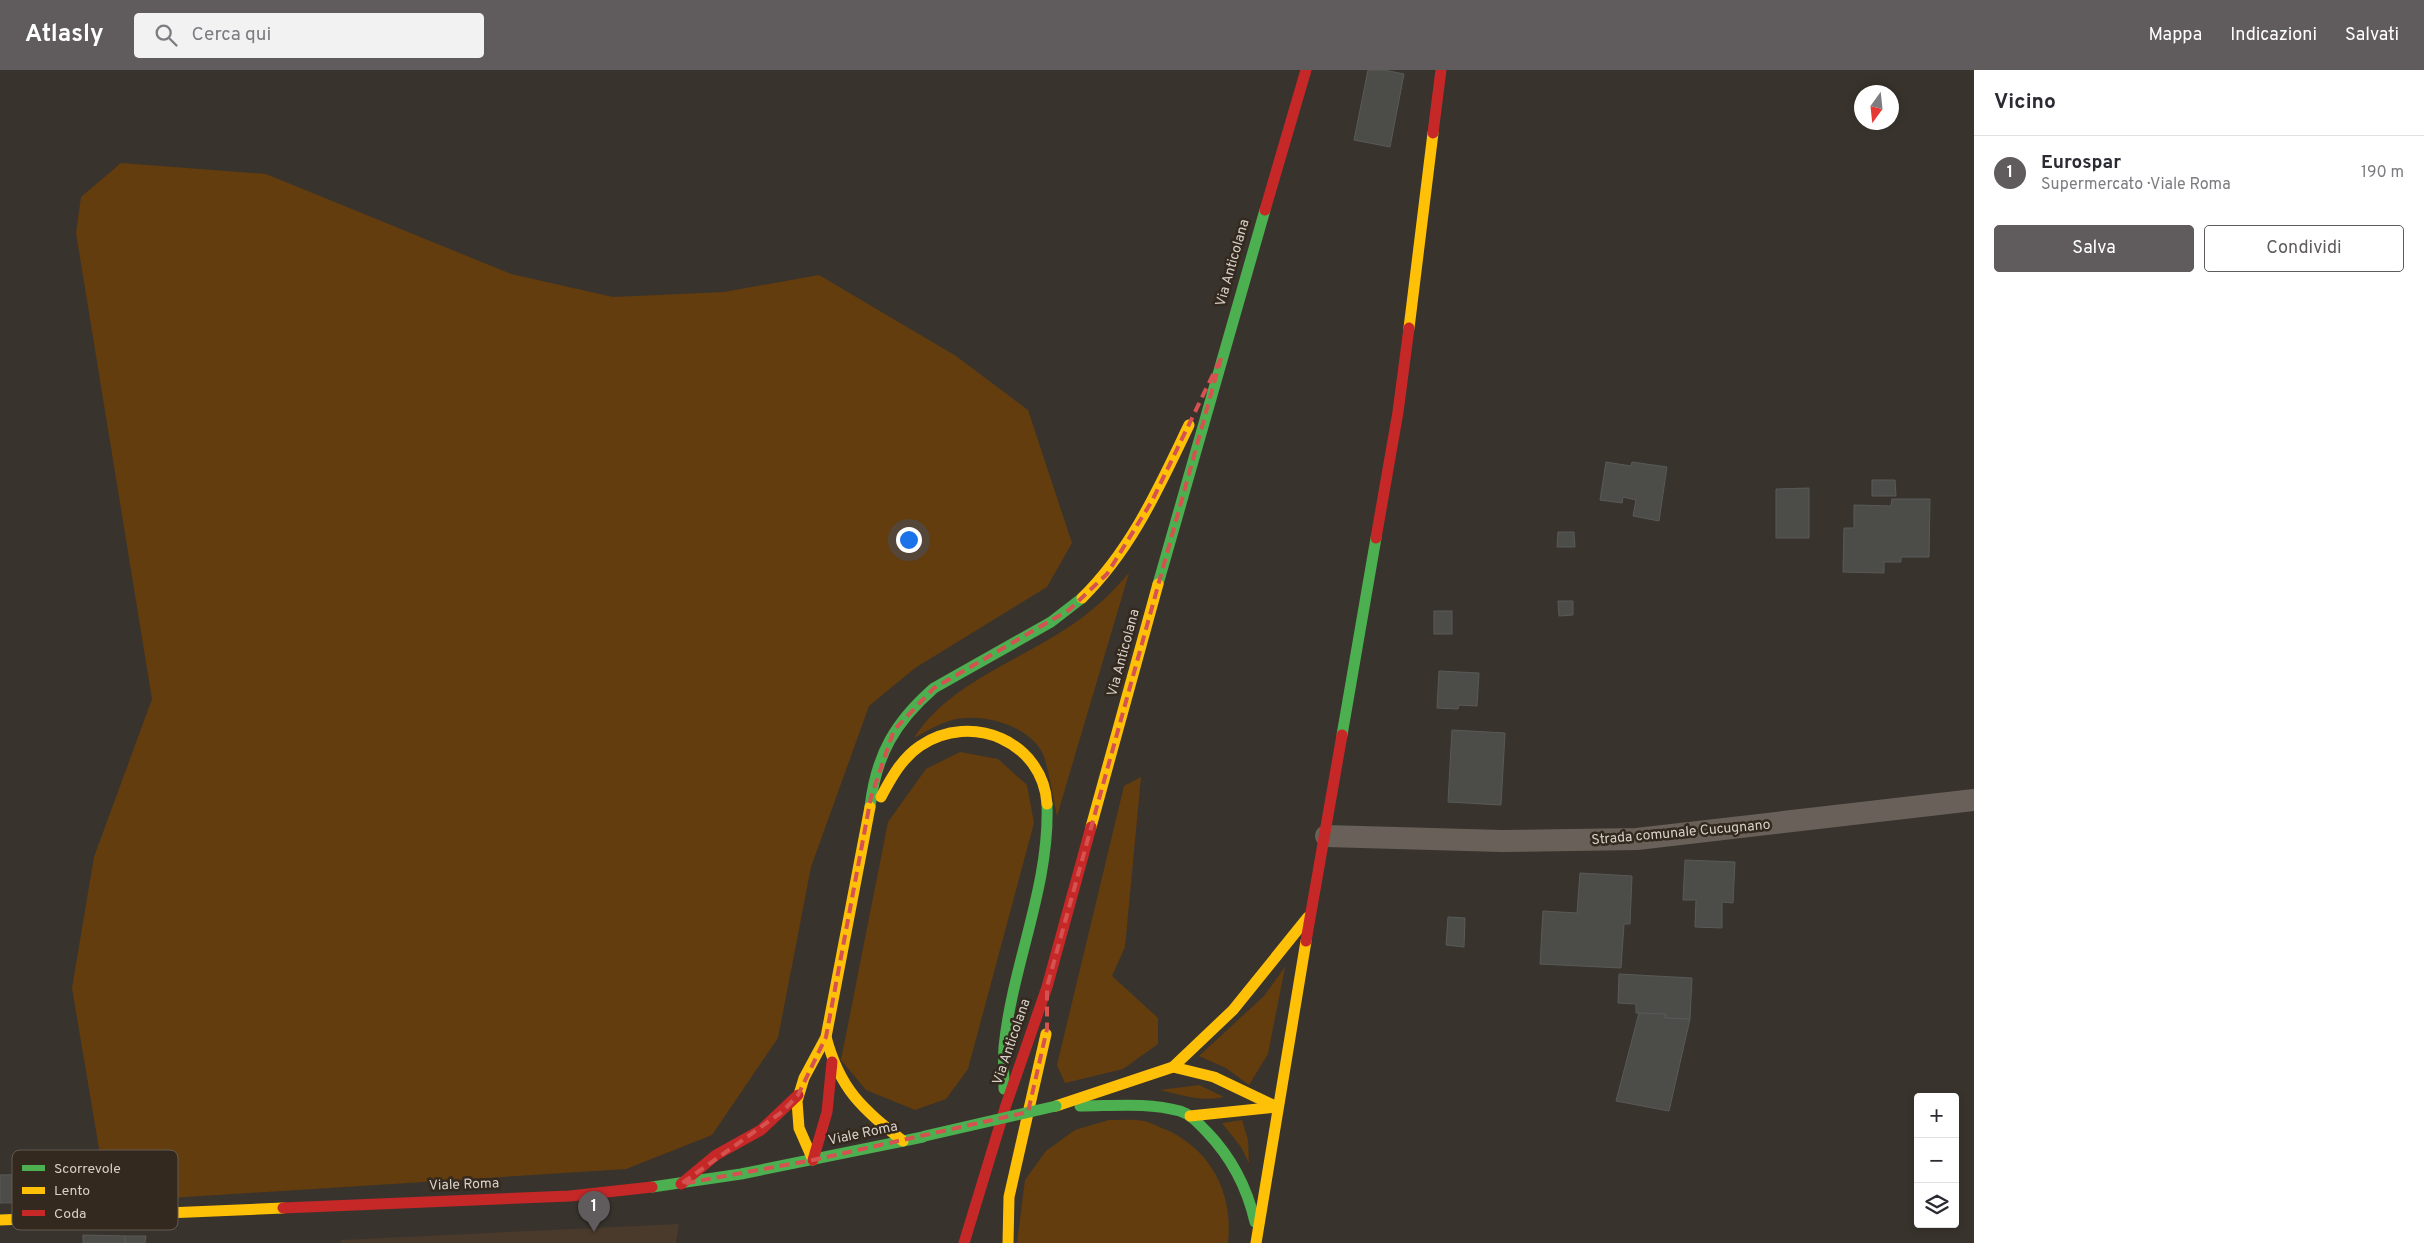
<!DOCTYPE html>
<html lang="it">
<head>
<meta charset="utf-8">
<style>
	:root { --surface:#fff; --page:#f2f2f3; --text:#2b2b33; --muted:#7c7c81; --line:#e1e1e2; --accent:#605c5e }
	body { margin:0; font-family:Overpass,sans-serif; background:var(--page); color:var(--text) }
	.controls { position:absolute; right:15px; bottom:15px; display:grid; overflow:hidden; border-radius:5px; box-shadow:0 2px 8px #0003 }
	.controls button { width:45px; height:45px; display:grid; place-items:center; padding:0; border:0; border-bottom:1px solid var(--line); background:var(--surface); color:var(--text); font:25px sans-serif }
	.compass { position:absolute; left:1854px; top:15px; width:45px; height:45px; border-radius:50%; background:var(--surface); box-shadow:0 2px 8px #0003; rotate:195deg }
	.you { position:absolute; left:908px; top:469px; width:18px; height:18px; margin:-12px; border:4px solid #fff; border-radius:50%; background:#1a73e8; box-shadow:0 0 0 8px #1a73e833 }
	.badge { display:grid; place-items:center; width:32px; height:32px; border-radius:50%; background:var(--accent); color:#fff; font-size:16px; font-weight:700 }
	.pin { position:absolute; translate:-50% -41px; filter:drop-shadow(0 1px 2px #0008) }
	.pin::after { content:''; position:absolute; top:26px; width:18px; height:15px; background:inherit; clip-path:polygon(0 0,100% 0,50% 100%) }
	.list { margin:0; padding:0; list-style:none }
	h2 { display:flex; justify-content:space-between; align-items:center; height:65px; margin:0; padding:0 20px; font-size:21px }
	h2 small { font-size:16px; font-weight:400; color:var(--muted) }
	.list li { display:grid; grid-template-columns:32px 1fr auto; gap:15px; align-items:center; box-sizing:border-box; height:75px; padding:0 20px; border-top:1px solid var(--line) }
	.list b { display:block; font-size:19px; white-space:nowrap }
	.list p { margin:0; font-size:16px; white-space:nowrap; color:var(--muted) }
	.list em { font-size:16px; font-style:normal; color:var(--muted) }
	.actions { display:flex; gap:10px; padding:15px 20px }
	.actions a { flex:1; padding:11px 0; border:1px solid var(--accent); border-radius:5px; text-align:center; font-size:18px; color:var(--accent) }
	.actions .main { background:var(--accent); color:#fff }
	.icon { flex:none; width:28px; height:28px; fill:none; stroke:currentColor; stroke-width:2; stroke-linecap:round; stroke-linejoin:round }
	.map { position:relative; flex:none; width:1974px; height:1173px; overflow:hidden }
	header { display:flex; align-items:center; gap:30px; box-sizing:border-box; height:70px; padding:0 25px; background:var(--accent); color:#fff }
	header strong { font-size:24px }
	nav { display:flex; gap:28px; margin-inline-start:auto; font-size:18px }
	.search { width:350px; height:45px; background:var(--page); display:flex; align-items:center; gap:12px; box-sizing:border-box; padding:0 18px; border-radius:5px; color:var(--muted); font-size:19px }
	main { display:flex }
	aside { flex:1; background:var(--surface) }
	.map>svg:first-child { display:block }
	.built { fill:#493a2c }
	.green { fill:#633d0e }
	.building { fill:#4c4c49; stroke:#595a58 }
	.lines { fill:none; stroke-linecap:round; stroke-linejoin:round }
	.street { stroke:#696159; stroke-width:22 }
	.fast { stroke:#4caf50; stroke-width:11 }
	.slow { stroke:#ffc107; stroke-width:11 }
	.jam { stroke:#c62828; stroke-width:11 }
	.fast-bridge { stroke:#4caf50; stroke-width:11 }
	.marked { fill:none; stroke:#d65250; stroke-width:4; stroke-dasharray:10 6; stroke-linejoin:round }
	.labels { text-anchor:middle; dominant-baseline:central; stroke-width:5; stroke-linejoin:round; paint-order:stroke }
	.street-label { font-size:14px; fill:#d7d0c9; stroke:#34291e }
	.key { fill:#34291e; stroke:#655b51; stroke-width:1 }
	.key-label { font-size:14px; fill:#d7d0c9 }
</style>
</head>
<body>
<header>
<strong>Atlasly</strong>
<div class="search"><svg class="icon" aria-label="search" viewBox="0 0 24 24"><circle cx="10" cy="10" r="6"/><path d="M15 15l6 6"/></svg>Cerca qui</div>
<nav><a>Mappa</a><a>Indicazioni</a><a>Salvati</a></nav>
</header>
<main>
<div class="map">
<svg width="1974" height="1173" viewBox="0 0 1974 1173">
	<rect width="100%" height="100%" fill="#39332d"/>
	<polygon class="built" points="679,1154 676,1173 341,1173 341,1170"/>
	<g class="green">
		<polygon points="121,93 266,104 511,204 613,227 724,222 819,205 956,286 1028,340 1072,473 1047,517 915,598 869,636 811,797 778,968 712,1065 626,1099 108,1132 72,918 94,787 152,629 76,163 81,127"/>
		<path d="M1129,503L1057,746C1054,732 1048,693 1042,682C1027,654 978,641 949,651C937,655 925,662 914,668C948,614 1017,592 1067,558C1091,543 1111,524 1129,503Z"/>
		<polygon points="960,682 998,689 1027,715 1034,753 968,999 946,1029 915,1040 866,1020 841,990 888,752 926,699"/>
		<polygon points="1141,707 1125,877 1112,906 1158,948 1158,974 1123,999 1065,1013 1057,995 1124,716"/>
		<polygon points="1285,897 1268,984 1249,1015 1226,998 1199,986 1264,926"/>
		<path d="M1199,1015L1224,1027C1202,1032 1181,1025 1160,1020Z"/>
		<path d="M1109,1050C1121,1050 1133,1049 1144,1051C1150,1052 1157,1056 1162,1058C1210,1077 1234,1123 1228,1173H1017L1025,1110L1046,1081L1075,1060Z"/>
		<polygon points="1242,1050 1248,1070 1249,1093 1241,1077 1222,1053"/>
	</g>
	<g class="building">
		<polygon points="1368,0 1384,0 1404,4 1390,77 1354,70"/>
		<polygon points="1606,392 1631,396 1632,392 1667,397 1659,451 1633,446 1636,430 1623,427 1622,433 1600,430"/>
		<polygon points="1872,410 1895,410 1896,426 1872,426"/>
		<polygon points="1809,418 1809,468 1776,468 1776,419"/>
		<polygon points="1892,429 1930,429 1929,487 1901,487 1901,492 1884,492 1884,503 1843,502 1844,458 1854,458 1854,435 1891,436"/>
		<polygon points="1558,462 1574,462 1575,477 1557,477"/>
		<polygon points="1558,531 1573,531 1573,545 1559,546"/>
		<rect x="1434" y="541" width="18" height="23"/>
		<polygon points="1439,601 1479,603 1477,636 1459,635 1458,639 1437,638"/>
		<polygon points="1452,660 1505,663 1501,735 1448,732"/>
		<polygon points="1685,790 1735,792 1733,833 1722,832 1722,858 1695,857 1696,830 1683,830"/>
		<polygon points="1580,803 1632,806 1630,854 1624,854 1621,898 1540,894 1543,841 1577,843"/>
		<polygon points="1448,847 1465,848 1464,877 1446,875"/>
		<polygon points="1619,904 1692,908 1690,949 1665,948 1665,944 1636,943 1636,934 1618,933"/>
		<polygon points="1639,943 1665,944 1665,948 1690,949 1669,1041 1616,1031"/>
		<polygon points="47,1104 48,1132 0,1133 0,1105"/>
		<polygon points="83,1165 125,1166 125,1173 83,1173"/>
		<polygon points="125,1166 146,1166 145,1173 125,1173"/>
	</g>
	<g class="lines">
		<polyline class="street" points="1326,766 1502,771 1637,769 1974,730"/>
		<g class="fast">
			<polyline points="1158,514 1265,140"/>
			<polyline points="1342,665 1376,468"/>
			<path d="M870,737C876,685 895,652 934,618L1051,552L1082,528"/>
			<path d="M1004,1019C1004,1005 1003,991 1004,977C1012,895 1050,817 1047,734"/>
			<path d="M1080,1036C1112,1036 1148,1032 1180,1041C1192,1045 1198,1053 1207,1062C1232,1088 1247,1117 1255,1152"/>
			<polyline points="652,1117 741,1104 923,1067"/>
		</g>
		<g class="slow">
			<polyline points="1409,258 1433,63"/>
			<path d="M1082,528C1132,479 1159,417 1189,355"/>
			<path d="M881,727C891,708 902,688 920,676C972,641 1043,672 1047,734"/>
			<polyline points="1091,757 1158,514"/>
			<path d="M826,967C840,1020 862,1038 903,1071"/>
			<polyline points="1173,997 1214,1007 1277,1037"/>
			<polyline points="1056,1036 1173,997 1233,940 1308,847"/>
			<polyline points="1190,1046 1277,1037"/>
			<polyline points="813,1090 799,1058 797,1031 804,1008 826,967 870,737"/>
			<polyline points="0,1150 283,1138"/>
			<polyline points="1008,1173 1009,1127 1046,964"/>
			<polyline points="1256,1173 1306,871"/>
		</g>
		<g class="jam">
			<polyline points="1433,63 1441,0"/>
			<polyline points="1265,140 1306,0"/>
			<polyline points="1376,468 1398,342 1409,258"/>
			<polyline points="1306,871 1342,665"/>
			<polyline points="813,1090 827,1042 832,992"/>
			<polyline points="681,1114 716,1085 761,1060 798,1025"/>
			<polyline points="283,1138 570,1126 652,1117"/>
			<polyline points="964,1173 1006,1035 1047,917 1091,757"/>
		</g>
		<polyline class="fast-bridge" points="925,1066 1056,1036"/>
	</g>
	<path class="marked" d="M1221,288L1047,917V959L1028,1042L813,1090L681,1114L782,1042L798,1025L826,967L871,727L894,660L934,618L1069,540L1107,504L1152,431Z"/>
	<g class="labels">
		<g class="street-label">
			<text transform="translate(1233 193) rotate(-74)">Via Anticolana</text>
			<text transform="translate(1124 583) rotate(-75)">Via Anticolana</text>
			<text transform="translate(1681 763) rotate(-5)">Strada comunale Cucugnano</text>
			<text transform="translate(1012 972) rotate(-71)">Via Anticolana</text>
			<text transform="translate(863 1064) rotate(-12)">Viale Roma</text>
			<text transform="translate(464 1115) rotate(-2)">Viale Roma</text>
		</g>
	</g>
	<rect x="12" y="1080" width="166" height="80" rx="8" class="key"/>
	<rect x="22" y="1095" width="23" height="6" fill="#4caf50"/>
	<rect x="22" y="1117" width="23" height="7" fill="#ffc107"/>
	<rect x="22" y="1140" width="23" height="6" fill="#c62828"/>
	<g class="key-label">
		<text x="54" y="1103">Scorrevole</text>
		<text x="54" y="1125">Lento</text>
		<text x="54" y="1148">Coda</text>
	</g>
</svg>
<div class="controls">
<button>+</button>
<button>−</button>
<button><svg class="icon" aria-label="layers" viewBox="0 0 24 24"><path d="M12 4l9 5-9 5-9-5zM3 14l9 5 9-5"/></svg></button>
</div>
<svg class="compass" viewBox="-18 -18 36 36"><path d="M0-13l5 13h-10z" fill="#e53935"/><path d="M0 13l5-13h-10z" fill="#7c7c81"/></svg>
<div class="you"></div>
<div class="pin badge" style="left:594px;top:1162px">1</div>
</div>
<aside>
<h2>Vicino<small></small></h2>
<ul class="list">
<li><span class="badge">1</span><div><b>Eurospar</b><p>Supermercato · Viale Roma</p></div><em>190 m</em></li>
</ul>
<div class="actions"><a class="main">Salva</a><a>Condividi</a></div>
</aside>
</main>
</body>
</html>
